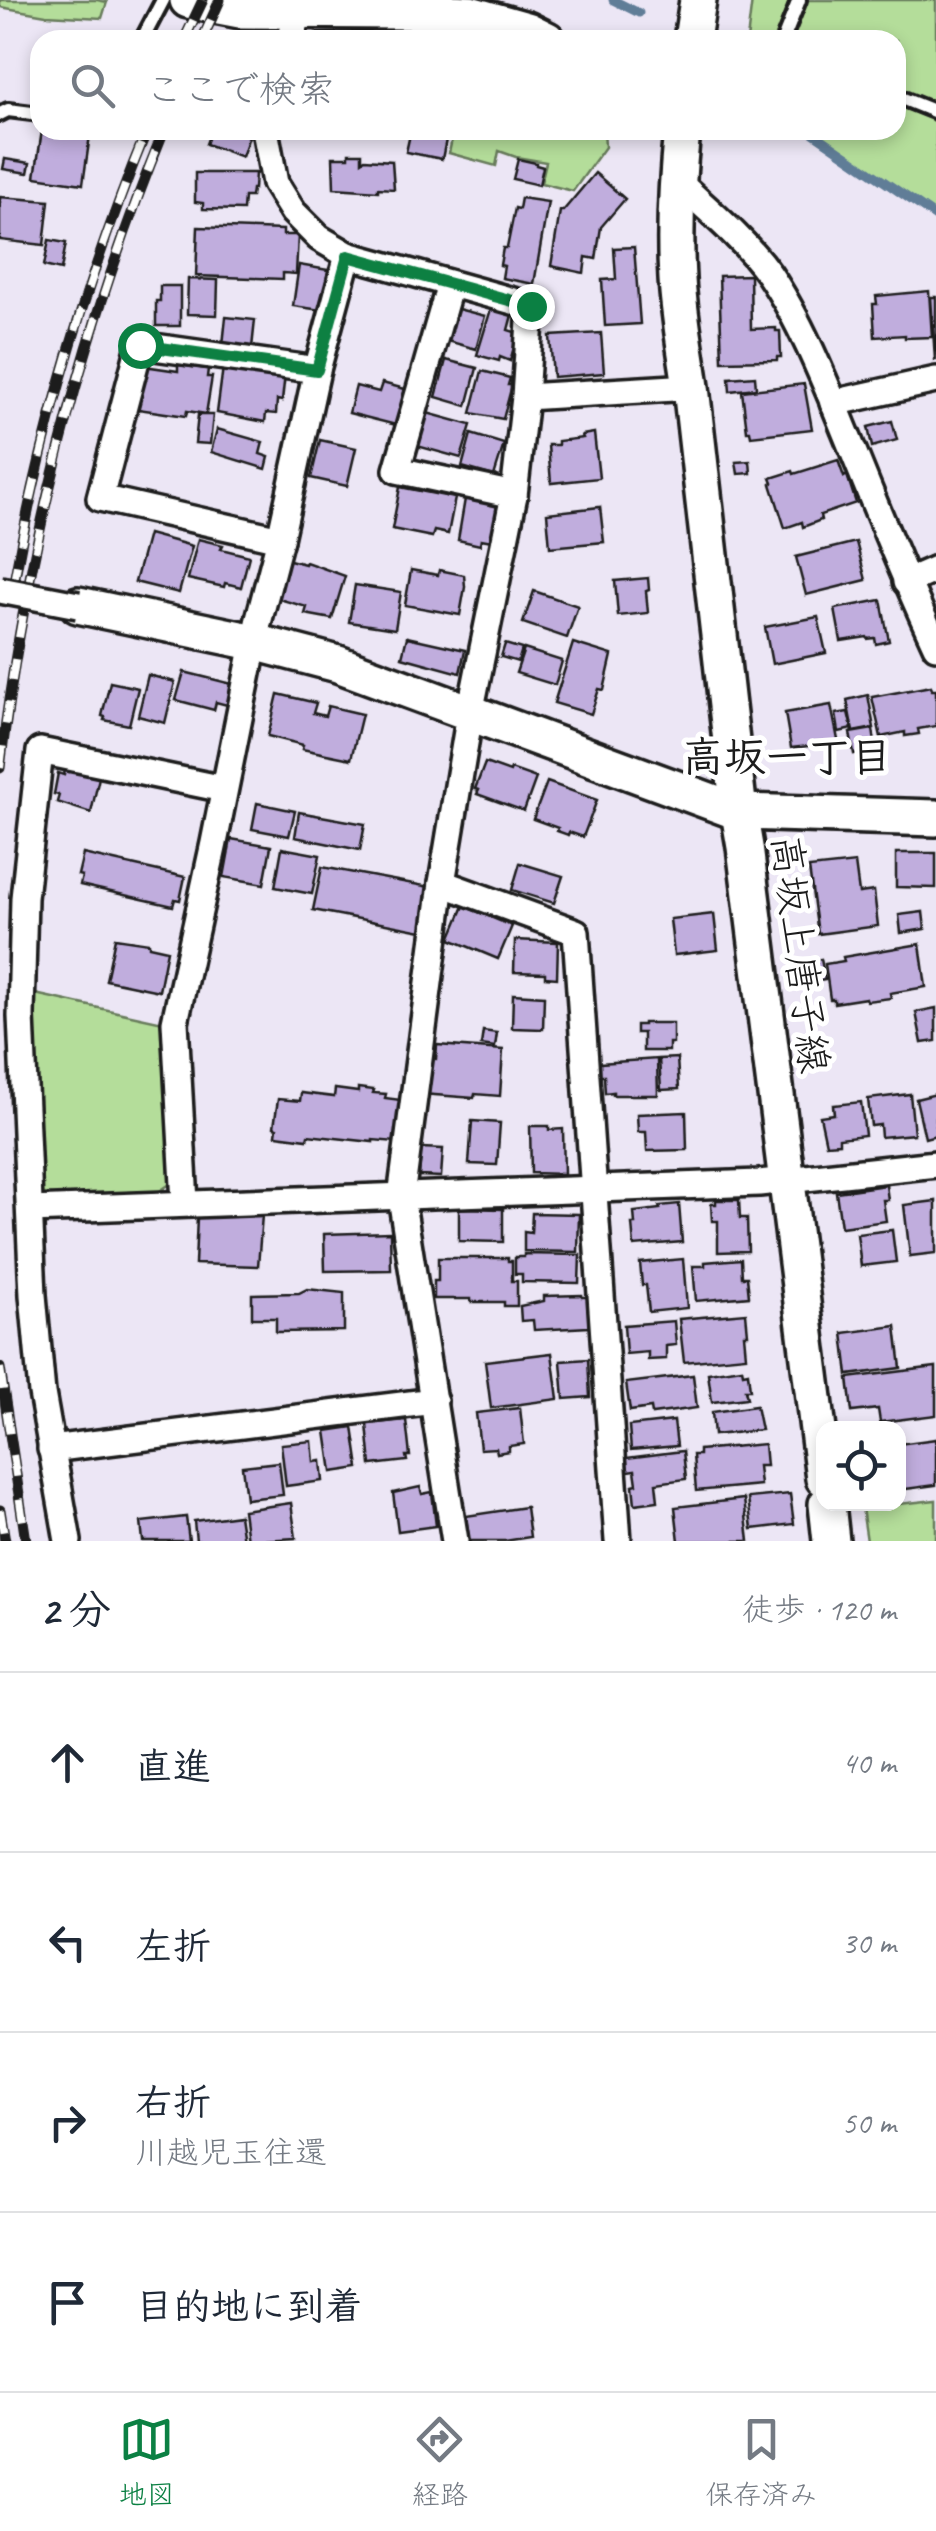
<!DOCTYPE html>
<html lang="ja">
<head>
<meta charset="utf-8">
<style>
	:root { --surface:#fff; --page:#f2f2f3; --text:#1f2937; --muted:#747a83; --line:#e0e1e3; --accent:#0b8043 }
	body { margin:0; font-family:Caveat,"Klee One",sans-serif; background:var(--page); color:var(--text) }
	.controls { position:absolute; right:30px; bottom:30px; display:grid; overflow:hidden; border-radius:20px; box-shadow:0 5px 15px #0003 }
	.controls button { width:90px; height:90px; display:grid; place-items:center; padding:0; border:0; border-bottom:2px solid var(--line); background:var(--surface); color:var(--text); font:50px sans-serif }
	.stop { position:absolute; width:30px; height:30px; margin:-22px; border:8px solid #0b8043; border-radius:50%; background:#fff }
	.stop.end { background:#0b8043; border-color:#fff; box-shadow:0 2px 10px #0008 }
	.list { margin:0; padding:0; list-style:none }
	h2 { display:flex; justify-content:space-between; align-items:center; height:130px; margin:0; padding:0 40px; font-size:42px }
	h2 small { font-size:32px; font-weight:400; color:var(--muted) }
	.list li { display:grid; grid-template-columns:65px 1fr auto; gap:30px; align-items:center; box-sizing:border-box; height:180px; padding:0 40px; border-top:2px solid var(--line) }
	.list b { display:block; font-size:38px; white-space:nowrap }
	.list p { margin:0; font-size:32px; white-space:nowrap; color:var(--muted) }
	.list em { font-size:32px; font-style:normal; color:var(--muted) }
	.icon { flex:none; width:55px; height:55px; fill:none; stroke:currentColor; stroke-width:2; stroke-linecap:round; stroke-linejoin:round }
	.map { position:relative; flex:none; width:936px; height:1541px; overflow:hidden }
	.search { position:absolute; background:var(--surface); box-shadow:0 5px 15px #0003; left:30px; right:30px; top:30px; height:110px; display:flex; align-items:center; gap:25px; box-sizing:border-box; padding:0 35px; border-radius:30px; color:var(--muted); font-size:38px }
	.sheet { height:850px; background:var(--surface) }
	nav { display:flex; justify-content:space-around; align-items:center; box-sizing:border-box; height:140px; border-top:2px solid var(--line); background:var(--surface); font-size:28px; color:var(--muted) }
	nav a { display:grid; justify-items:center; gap:5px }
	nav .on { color:var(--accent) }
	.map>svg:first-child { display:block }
	.green { fill:#b4dd9a; stroke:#687c5b; stroke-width:2.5 }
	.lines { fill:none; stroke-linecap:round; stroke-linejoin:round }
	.stream { stroke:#607d97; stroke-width:9 }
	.building { fill:#c0addd; stroke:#1c1c1c; stroke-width:2.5 }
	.lane-casing { stroke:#1c1c1c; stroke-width:20 }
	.street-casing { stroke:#1c1c1c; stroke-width:32 }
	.secondary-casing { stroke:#1c1c1c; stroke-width:42 }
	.lane { stroke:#fff; stroke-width:12 }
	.street { stroke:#fff; stroke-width:25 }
	.secondary { stroke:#fff; stroke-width:35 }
	.rail-casing { stroke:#1c1c1c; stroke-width:11 }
	.rail { stroke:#fff; stroke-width:8; stroke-dasharray:22; stroke-linecap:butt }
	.street-bridge-casing { stroke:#1c1c1c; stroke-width:32; stroke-linecap:butt }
	.street-bridge { stroke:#fff; stroke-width:25 }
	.route { stroke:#0b8043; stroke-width:12 }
	.labels { text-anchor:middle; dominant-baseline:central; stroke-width:10; stroke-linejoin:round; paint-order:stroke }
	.street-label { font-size:40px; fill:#1c1c1c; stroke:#fff }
	.neighbourhood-label { font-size:42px; font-weight:bold; fill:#1c1c1c; stroke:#fff }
</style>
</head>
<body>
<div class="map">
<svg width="936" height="1541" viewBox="0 0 936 1541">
	<rect width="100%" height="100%" fill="#ece6f5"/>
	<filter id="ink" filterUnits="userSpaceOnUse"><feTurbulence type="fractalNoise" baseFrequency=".01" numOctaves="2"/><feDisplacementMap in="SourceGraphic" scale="20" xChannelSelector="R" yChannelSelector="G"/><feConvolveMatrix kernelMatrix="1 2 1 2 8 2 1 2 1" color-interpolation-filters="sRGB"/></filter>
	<g filter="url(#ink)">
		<g class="green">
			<polygon points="0,0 97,0 107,2 102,18 46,15 0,7"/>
			<polygon points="752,0 936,0 936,217 809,130 896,130 896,40 747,40"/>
			<polygon points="454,130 604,130 605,147 573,191 541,183 546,162 516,157 499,151 496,166 449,153"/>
			<polygon points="35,994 163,1022 170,1184 158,1192 45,1197 37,1190"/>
			<polygon points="936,1500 936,1541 867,1541 862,1508"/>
		</g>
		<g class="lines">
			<g class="stream">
				<polyline points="613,0 639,13"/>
				<polyline points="809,130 936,217"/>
			</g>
		</g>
		<g class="building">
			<polygon points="371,32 371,37 378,37 378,40 316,40 316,33"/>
			<polygon points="42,130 90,135 83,184 35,177"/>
			<polygon points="211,130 244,130 243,134 249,136 242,157 206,144"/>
			<polygon points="411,130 448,130 442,159 406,152"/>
			<polygon points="349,153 362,153 362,161 365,159 392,161 394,189 378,188 378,191 334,188 333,157 349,157"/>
			<polygon points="5,159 30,163 28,173 3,169"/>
			<polygon points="518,159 536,163 536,165 543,167 539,185 513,179"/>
			<polygon points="195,173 255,173 254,189 252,189 251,197 244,197 243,210 203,209 203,203 195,202"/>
			<polygon points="595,173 625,199 601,227 596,259 586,257 584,273 551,266 560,211 563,211"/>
			<polygon points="0,197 49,201 44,245 0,240"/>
			<polygon points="521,198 548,202 534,284 502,278 504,266 500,265 503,248 507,248 515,208 519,209"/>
			<polygon points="198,227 283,230 283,235 298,235 296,274 283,273 283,279 196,276"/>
			<polygon points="49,240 66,243 61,270 44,266"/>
			<polygon points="634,247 640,324 605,326 602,280 616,279 614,248"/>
			<polygon points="299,265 328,270 321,310 293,306"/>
			<polygon points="750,275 751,329 776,328 776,331 780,331 781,357 777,357 777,360 722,361 719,276"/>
			<polygon points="188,279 218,280 217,315 187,314"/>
			<polygon points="160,286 180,286 180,326 156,326 156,301 160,301"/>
			<polygon points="929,291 932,337 905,338 905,335 875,337 873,304 877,304 876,296"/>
			<polygon points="931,297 936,297 936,360 935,360"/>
			<polygon points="454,308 485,316 476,349 444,340"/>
			<polygon points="491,309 512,315 508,330 518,333 510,361 500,357 499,361 477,355"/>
			<polygon points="226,317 255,320 252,348 223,345"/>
			<polygon points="601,333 604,373 553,377 550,336"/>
			<polygon points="446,360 477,368 467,406 436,397"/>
			<polygon points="178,365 208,369 207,377 212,377 206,414 187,411 186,416 138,409 144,366 178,371"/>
			<polygon points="223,367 285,374 282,401 277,400 276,414 266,413 265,422 217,413"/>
			<polygon points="482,371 510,378 508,385 512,385 503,419 471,413"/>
			<polygon points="755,376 756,388 730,391 729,378"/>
			<polygon points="382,383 405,389 396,425 349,413 356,386 379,392"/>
			<polygon points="804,384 812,429 751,436 750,431 747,431 742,391"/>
			<polygon points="427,413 471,425 461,458 417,446"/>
			<polygon points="198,415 213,415 210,444 195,443"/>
			<polygon points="892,421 897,440 872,447 868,427"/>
			<polygon points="217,429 263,442 260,454 269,457 266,469 211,452"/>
			<polygon points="594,433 599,478 551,483 548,445 558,445 558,441 583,438 582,435"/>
			<polygon points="471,434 504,444 494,476 462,467"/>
			<polygon points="320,440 356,448 347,486 311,478"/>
			<polygon points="838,460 844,477 847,475 856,503 820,515 821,520 803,527 802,522 785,528 771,484 773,483 771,478 793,471 794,474"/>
			<polygon points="750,461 751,473 738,474 736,462"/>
			<polygon points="400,487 455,498 448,534 434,531 432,537 392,529"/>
			<polygon points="466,493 499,504 492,541 481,539 480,545 458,540"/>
			<polygon points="600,507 604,542 550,547 547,513"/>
			<polygon points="148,534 192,546 179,593 135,582"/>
			<polygon points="198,539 223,545 221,549 249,556 241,587 225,583 224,587 188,579"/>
			<polygon points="856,542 866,580 806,595 796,557"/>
			<polygon points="286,559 305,564 306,562 345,576 332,619 305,614 307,607 275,598"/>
			<polygon points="411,570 438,575 439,570 464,575 465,587 460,615 405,605"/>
			<polygon points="648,578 649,590 646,591 648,613 618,616 615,581"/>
			<polygon points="355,585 401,592 395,629 349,622"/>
			<polygon points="534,591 578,606 567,638 523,623"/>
			<polygon points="881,600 889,641 876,644 875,638 868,639 867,637 841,641 835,609"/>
			<polygon points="818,617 826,653 772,664 765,627"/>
			<polygon points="407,637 465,650 460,673 402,657"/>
			<polygon points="573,643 612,655 604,690 599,689 591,714 554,703"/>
			<polygon points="505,644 522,649 518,662 501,657"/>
			<polygon points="524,649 562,661 555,685 516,673"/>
			<polygon points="184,672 232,684 227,705 216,702 214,710 176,700"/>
			<polygon points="148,675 175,682 165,723 138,716"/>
			<polygon points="110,682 138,688 129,725 104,720 105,717 102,716"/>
			<polygon points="931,686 932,690 936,690 936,726 918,729 919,734 905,736 905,732 881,737 872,697"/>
			<polygon points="278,694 316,703 313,713 325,716 328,706 362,714 351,759 302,749 303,745 268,736"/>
			<polygon points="868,695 874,728 853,732 847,700"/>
			<polygon points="831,705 838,740 836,743 791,748 785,713"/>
			<polygon points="848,712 852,729 839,732 836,714"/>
			<polygon points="873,729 876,750 854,754 850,733"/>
			<polygon points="485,763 510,772 511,769 536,778 524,811 477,794 479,790 475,789"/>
			<polygon points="66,765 100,773 91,813 57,802 59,795 54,794 58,773 64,775"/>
			<polygon points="547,782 597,800 583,837 569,832 568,835 557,831 558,828 533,819"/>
			<polygon points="257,803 295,811 289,836 252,829"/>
			<polygon points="299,812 365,824 360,850 295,837"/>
			<polygon points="231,839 271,846 264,884 224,877"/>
			<polygon points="282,848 320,855 312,894 275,887"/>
			<polygon points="896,853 936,853 936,888 896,887"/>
			<polygon points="83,854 185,877 180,900 175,899 173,906 80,885 82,876 78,875"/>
			<polygon points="520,863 563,876 554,903 512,890"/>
			<polygon points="855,863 859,893 874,891 878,926 818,934 809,868"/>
			<polygon points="322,867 430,887 422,931 313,910"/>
			<polygon points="464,906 512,926 498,959 450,939"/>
			<polygon points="923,912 925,929 901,933 899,915"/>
			<polygon points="714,914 718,950 674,955 670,919"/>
			<polygon points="115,938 149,943 149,946 167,950 159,991 106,980"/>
			<polygon points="515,940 558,942 557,978 545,977 545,973 514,972"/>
			<polygon points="920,944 926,987 890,993 891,998 867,1001 866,998 834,1003 834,999 830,999 825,964 844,961 843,957"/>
			<polygon points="821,959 825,980 803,984 800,963"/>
			<polygon points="513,994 544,996 543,1029 512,1028"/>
			<polygon points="936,1008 936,1041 922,1043 916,1012"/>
			<polygon points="643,1023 673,1023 673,1043 669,1043 669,1051 643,1051 643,1033 636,1033 636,1025 643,1025"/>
			<polygon points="483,1031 497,1033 495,1047 481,1045"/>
			<polygon points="437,1045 503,1050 500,1096 475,1094 474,1098 422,1094 424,1058 436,1059"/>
			<polygon points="677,1058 679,1089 661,1090 659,1059"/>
			<polygon points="657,1059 658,1095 613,1095 613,1092 605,1093 604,1076 600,1076 600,1063"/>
			<polygon points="358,1088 374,1090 373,1093 386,1094 385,1098 401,1100 396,1142 373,1140 373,1142 308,1135 307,1139 276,1135 277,1128 274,1127 278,1099 300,1101 301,1093 334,1097 335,1089 358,1092"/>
			<polygon points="910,1094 914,1134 881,1137 880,1125 871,1126 868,1099"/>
			<polygon points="936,1094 936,1135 925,1138 916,1099"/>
			<polygon points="861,1102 865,1135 839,1138 839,1143 826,1144 820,1116 834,1114 833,1105"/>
			<polygon points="686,1112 687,1150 647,1151 646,1132 638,1132 637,1114"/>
			<polygon points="472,1121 500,1123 497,1165 469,1164"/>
			<polygon points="530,1126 549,1126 549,1130 563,1129 564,1174 531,1173"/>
			<polygon points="421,1148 443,1149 441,1177 419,1176"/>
			<polygon points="886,1185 888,1200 883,1200 886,1221 841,1227 836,1192"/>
			<polygon points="716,1200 739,1200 740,1218 747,1218 748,1251 718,1252 718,1221 712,1221 711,1204 716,1204"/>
			<polygon points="936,1201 936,1253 910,1256 904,1205"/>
			<polygon points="679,1204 682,1242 634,1246 632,1224 635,1224 634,1212 660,1209 659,1206"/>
			<polygon points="459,1208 503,1209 503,1242 459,1241"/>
			<polygon points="532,1213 579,1214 578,1252 524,1251 524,1232 531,1233"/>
			<polygon points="262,1215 258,1266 195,1264 197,1217"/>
			<polygon points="892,1230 896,1262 861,1266 857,1234"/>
			<polygon points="390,1232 391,1270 325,1271 324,1234"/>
			<polygon points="524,1254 580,1255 579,1283 522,1282 522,1274 515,1274 515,1257 524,1257"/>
			<polygon points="438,1258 508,1258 508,1261 512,1261 512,1281 517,1281 517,1306 504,1306 504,1302 471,1302 471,1299 434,1299 434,1281 438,1281"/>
			<polygon points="683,1259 687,1308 649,1312 646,1285 642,1285 640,1263"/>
			<polygon points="741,1259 742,1277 747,1277 749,1296 696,1301 693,1266 705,1266 705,1262"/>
			<polygon points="307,1289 344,1293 344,1331 276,1332 276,1318 252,1318 252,1294 299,1293"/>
			<polygon points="582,1295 582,1297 588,1297 589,1327 534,1330 533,1320 521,1321 520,1306 544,1301 544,1296"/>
			<polygon points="746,1313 748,1334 744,1334 746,1356 684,1362 679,1319"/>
			<polygon points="674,1321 676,1345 666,1346 666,1359 648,1360 648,1352 626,1354 624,1325"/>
			<polygon points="896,1326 901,1368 848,1375 843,1333"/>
			<polygon points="552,1353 558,1399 491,1408 485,1361"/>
			<polygon points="588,1359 590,1397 564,1399 561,1361"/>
			<polygon points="936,1367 936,1415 880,1422 878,1409 852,1412 848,1378"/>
			<polygon points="742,1368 743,1373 748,1372 750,1390 745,1390 747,1398 712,1402 708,1373"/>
			<polygon points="693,1375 697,1408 652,1414 651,1408 630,1411 626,1383"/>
			<polygon points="756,1406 761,1430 714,1435 712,1412"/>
			<polygon points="520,1408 524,1444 509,1446 509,1451 497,1453 496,1448 480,1449 476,1413"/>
			<polygon points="406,1420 410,1456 406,1456 407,1461 371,1465 367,1424"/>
			<polygon points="674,1421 677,1446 631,1450 629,1426"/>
			<polygon points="353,1427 359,1468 332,1472 326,1431"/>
			<polygon points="936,1439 936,1485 898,1490 898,1444"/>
			<polygon points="312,1441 314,1462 321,1461 323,1481 286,1486 281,1444"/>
			<polygon points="764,1444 766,1466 758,1466 760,1485 696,1491 693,1455 699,1455 699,1450"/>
			<polygon points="683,1451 686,1479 656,1483 658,1501 635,1504 633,1485 637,1484 635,1470 628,1471 626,1458"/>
			<polygon points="279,1462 283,1495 246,1499 242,1466"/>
			<polygon points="420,1487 422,1494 432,1492 436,1526 398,1531 393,1493"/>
			<polygon points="790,1494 794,1524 752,1529 748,1498"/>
			<polygon points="744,1499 749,1541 679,1541 675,1507"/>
			<polygon points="291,1503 296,1538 247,1541 243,1510"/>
			<polygon points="526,1507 530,1537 505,1541 469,1541 466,1516"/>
			<polygon points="239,1515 243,1541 196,1541 194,1521"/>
			<polygon points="186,1517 189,1541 143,1541 141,1522"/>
		</g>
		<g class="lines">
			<g class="lane-casing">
				<g id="lane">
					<polyline points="142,40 163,0"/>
					<polyline points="783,40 799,0"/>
					<polyline points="896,96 936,112"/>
					<polyline points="0,114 8,110 40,114"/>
				</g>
			</g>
			<g class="street-casing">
				<g id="street">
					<polyline points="289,40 302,9"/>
					<polyline points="265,130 275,183 293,212 319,238 348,255 531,306 525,397 691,387"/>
					<path d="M677,181C708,210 744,239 769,274C803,324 829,392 852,448C879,515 906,581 936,646"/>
					<polyline points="450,284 397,470 514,495"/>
					<polyline points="833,403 936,380"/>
					<polyline points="280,539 100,498 140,345 317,370"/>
					<polyline points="906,582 936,569"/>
					<polyline points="442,883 576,932 618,1541"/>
					<polyline points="185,1203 175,1022 214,843 258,623 280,539 317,370 348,255"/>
					<polyline points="30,1210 759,1183 936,1164"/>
					<polyline points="51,1449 434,1401"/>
					<polyline points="68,1541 42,1393 33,1295 21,1016 24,898 40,751 224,789"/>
					<polyline points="455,1541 401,1197 442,883 470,713 514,495 525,397"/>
				</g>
			</g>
			<g class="secondary-casing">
				<g id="secondary">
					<polyline points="188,0 240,10 408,11 470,14 527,30 547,40"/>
					<polyline points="692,40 698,0"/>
					<path d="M682,130C677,179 674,229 677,279C679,315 686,351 691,387L739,812L745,847L824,1478"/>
					<polyline points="78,605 254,642 338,664 739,812 936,818"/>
					<polyline points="827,1504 831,1541"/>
				</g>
			</g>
			<use href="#lane" class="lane"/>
			<use href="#street" class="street"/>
			<use href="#secondary" class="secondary"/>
			<g class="rail-casing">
				<g id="rail">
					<polyline points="184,40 203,0"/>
					<polyline points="202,40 220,0"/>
					<path d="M13,587C41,431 87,276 147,130"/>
					<path d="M0,768C26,549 81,334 164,130"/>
					<polyline points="0,1368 26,1541"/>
					<polyline points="0,1510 5,1541"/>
				</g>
			</g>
			<use href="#rail" class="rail"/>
			<g class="street-bridge-casing">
				<polyline id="street-bridge" points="0,590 78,605"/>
			</g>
			<use href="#street-bridge" class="street-bridge"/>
		</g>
	</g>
	<g class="lines" filter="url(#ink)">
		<polyline class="route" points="140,345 317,370 348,256 531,306"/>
	</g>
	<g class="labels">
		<g class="street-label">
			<text transform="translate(800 954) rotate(83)">高坂上唐子線</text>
		</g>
		<g class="neighbourhood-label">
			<text x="787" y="757">高坂一丁目</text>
		</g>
	</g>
</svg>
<div class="controls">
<button><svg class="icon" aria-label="locate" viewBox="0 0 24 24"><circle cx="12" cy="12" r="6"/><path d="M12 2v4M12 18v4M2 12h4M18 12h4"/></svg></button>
</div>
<div class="stop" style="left:140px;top:345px"></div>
<div class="stop end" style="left:531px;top:306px"></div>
<div class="search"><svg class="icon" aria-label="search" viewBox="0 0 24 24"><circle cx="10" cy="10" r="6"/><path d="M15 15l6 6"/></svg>ここで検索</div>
</div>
<section class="sheet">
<h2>2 分<small>徒歩 · 120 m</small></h2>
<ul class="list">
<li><svg class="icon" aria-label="ahead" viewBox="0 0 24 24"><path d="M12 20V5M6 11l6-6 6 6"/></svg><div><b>直進</b></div><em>40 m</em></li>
<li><svg class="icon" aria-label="left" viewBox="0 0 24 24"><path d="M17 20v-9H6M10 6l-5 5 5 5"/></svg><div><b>左折</b></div><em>30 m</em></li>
<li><svg class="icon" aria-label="right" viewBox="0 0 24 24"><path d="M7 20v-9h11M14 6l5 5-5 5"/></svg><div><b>右折</b><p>川越児玉往還</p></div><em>50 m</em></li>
<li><svg class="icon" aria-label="arrive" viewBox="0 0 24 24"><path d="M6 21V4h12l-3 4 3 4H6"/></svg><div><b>目的地に到着</b></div></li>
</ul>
</section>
<nav>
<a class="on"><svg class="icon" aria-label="map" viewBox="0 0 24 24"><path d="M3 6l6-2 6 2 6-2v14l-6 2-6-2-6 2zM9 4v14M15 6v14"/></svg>地図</a>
<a><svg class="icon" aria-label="directions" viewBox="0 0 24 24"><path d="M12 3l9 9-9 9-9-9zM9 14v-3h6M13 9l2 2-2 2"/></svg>経路</a>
<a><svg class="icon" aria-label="saved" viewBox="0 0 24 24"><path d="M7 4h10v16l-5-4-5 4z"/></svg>保存済み</a>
</nav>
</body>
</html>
